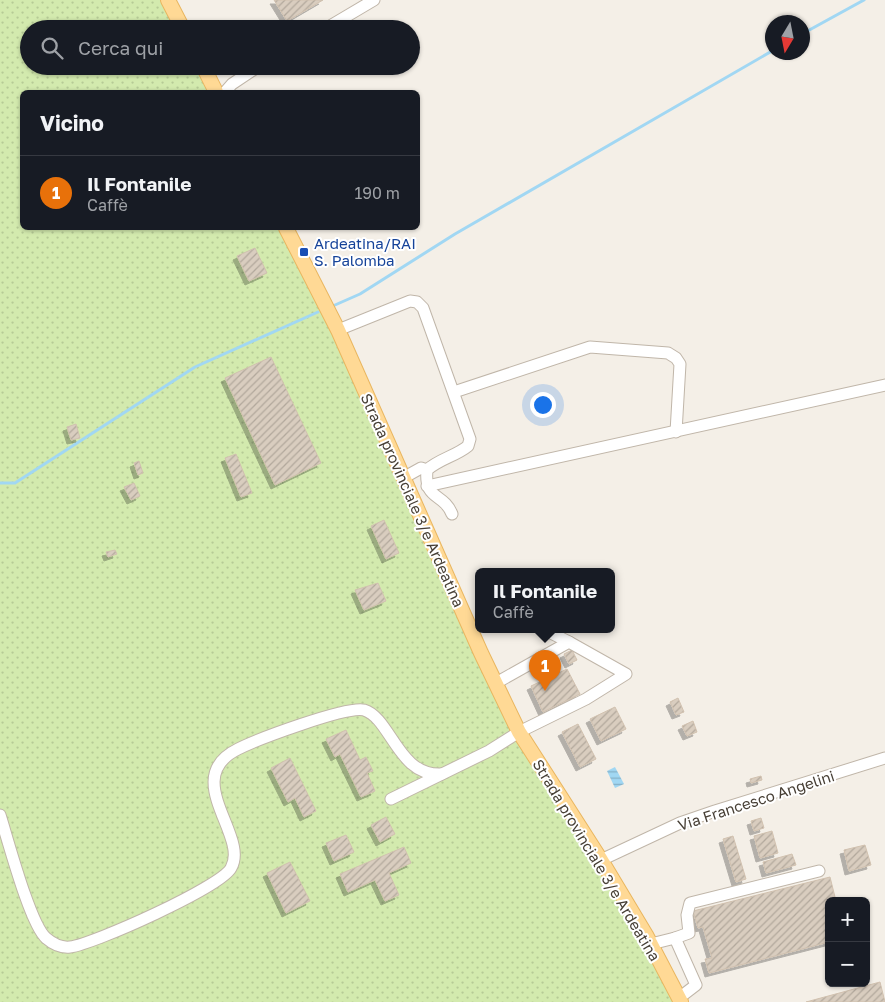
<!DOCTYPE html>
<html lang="it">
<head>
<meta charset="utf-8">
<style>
	:root { --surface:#171b24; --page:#20242c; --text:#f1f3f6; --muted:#9ea1a6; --line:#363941; --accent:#d93025 }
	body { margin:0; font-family:"Golos Text",sans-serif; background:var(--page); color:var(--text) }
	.controls { position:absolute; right:15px; bottom:15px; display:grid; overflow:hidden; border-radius:8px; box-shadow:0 1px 4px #0004 }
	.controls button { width:45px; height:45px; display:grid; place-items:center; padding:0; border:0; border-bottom:1px solid var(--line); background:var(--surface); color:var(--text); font:25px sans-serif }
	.compass { position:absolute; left:765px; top:15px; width:45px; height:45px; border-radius:50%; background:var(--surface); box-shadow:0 1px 4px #0004; rotate:190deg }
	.you { position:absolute; left:542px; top:404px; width:18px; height:18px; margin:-12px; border:4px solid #fff; border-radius:50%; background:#1a73e8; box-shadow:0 0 0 8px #1a73e833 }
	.badge { display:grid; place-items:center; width:32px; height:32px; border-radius:50%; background:var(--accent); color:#fff; font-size:16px; font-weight:700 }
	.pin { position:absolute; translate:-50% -41px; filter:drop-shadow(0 1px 2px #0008) }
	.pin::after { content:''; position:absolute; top:26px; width:18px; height:15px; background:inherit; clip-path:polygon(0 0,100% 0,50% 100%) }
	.popup { position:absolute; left:475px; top:568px; width:140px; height:65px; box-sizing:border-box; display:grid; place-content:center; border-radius:8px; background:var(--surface); filter:drop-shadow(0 1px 4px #0005); font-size:16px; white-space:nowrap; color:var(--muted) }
	.popup b { font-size:19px; color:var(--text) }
	.popup::after { content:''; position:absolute; left:50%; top:100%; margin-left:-10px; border:10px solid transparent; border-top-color:var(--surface) }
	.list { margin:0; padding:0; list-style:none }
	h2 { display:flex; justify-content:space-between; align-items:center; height:65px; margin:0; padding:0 20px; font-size:21px }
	h2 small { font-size:16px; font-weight:400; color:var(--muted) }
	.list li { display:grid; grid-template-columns:32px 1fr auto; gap:15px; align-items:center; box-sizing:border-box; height:75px; padding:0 20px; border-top:1px solid var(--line) }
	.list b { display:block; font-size:19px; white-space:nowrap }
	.list p { margin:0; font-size:16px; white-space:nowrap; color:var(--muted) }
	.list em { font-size:16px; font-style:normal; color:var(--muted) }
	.icon { flex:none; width:28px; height:28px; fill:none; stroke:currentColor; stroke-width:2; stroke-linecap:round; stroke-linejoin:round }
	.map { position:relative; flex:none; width:885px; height:1002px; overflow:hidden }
	.search { position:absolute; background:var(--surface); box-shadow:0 1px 4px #0004; left:20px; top:20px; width:400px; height:55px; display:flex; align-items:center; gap:12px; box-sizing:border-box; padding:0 18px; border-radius:28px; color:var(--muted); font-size:19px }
	.panel { position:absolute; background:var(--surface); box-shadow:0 1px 4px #0004; left:20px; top:90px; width:400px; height:140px; border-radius:8px }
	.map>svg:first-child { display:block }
	.grass { fill:url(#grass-dots) }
	.water { fill:url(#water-rules) }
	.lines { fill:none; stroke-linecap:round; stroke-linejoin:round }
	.stream { stroke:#a1d7f3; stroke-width:3 }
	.building { fill:url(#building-hatch); stroke:#d1c1af; filter:url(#shadow) }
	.minor-casing { stroke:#c0b6a9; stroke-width:13 }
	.major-casing { stroke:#e9b660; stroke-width:16 }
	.minor { stroke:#fff; stroke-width:11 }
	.major { stroke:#ffd995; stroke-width:14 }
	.transit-dot { fill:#1a4fb4; stroke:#fff; stroke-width:2 }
	.labels { text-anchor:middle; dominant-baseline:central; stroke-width:4; stroke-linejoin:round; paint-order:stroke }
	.transit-label { font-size:15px; fill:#164399; stroke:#fff; text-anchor:start }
	.street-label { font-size:15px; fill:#473f35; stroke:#fff }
</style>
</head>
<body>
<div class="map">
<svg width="885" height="1002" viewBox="0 0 885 1002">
	<defs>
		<pattern id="grass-dots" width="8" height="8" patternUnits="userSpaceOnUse" patternTransform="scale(1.25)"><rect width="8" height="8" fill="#d3eaae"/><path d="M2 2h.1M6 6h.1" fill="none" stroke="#b6ca96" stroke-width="1.8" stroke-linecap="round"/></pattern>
		<pattern id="water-rules" width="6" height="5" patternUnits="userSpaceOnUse" patternTransform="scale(1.25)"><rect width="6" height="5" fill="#a1d7f3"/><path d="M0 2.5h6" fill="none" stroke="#85b0c6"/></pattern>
		<pattern id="building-hatch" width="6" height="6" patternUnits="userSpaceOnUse" patternTransform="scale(1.25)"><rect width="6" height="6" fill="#d9cdbf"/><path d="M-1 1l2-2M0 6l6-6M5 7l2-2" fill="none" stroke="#b2a89c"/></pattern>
		<filter id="shadow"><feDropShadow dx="-4" dy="4" stdDeviation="0" flood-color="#0004"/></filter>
	</defs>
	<rect width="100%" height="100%" fill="#f4efe7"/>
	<polygon class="grass" points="0,0 169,0 183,29 29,29 29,66 203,66 216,92 22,92 22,228 285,228 496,683 681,1002 0,1002"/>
	<polygon class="water" points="615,767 624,784 615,788 607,771"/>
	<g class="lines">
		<g class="stream">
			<polyline points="802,34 864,0"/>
			<polyline points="335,305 360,294 455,234 772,51"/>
			<polyline points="0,483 15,483 195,367 318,312"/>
		</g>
	</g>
	<g class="building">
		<polygon points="274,0 323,0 287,21"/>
		<polygon points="255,248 267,273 249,281 237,256"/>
		<polygon points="271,357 321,463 275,485 225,378"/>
		<polygon points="76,424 80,438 71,440 67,427"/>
		<polygon points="236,454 252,493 241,497 225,458"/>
		<polygon points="139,461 143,473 138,475 134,463"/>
		<polygon points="134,483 140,496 131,500 124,487"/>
		<polygon points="384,520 399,553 386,559 371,526"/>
		<polygon points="115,550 117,554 108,557 106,552"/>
		<polygon points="378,583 386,601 364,610 355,590"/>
		<polygon points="572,650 577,660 569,664 564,654"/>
		<polygon points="567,669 580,694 543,712 531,686"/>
		<polygon points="678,698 684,712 676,715 670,702"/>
		<polygon points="615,707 626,729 601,741 590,719"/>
		<polygon points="693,721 697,732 687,736 682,726"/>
		<polygon points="578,724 596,759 580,767 562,732"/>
		<polygon points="346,730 360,760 366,757 373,771 367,773 375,791 361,797 340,754 335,757 326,739"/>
		<polygon points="290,758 316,811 304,817 295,798 288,802 271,768"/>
		<polygon points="761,776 762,780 751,783 750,779"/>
		<polygon points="386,817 395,834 380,842 371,825"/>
		<polygon points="761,818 764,828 754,831 751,821"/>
		<polygon points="772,831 778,853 760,858 754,836"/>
		<polygon points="346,835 354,852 334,861 326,843"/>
		<polygon points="733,836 746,879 736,882 723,839"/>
		<polygon points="865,845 871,865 849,871 844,850"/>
		<polygon points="404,847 411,863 389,873 399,895 385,901 375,880 348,892 340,874"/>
		<polygon points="792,854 796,865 766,873 763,862"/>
		<polygon points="290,862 310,901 286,913 267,873"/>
		<polygon points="830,877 836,901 829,901 829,942 709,973 705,959 712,958 703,927 698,928 693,911"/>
		<polygon points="880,982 885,1002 806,1002"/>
	</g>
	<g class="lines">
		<g class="minor-casing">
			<g id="minor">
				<polyline points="325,29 374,0"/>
				<polyline points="225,92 232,84 259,66"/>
				<path d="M338,330L410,301L417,302L423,308L470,439L468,446C456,456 439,459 427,470C424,501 443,492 452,514"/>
				<polyline points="454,392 590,347 668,353 676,358 680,364 676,432"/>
				<polyline points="403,478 421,468 427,470"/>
				<polyline points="427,486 885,385"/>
				<polyline points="545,630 569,642"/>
				<polyline points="391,799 489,751 519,732 586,699 626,674 569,642 496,683"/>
				<path d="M0,815C8,840 30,924 46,938C53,944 61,948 70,947C94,944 221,887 231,868C250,836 179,778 238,749C258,739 346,706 364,710C391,718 398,777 442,774"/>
				<polyline points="601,860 680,823 715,811 885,758"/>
				<polyline points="675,938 689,933 687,915 690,903 819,871"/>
				<polyline points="651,944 675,938 696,985 679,998"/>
			</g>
		</g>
		<g class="major-casing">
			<g id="major">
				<polyline points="168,0 183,29"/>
				<polyline points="203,66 216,92"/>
				<polyline points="286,228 338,330 481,653 519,732 601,860 646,935 681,1002"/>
			</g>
		</g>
		<use href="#minor" class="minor"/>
		<use href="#major" class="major"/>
	</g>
	<rect class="transit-dot" x="299" y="247" width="10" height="10" rx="2.5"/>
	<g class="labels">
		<g class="transit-label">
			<text x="314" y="243">Ardeatina/RAI<tspan x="314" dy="17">S. Palomba</tspan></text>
		</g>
		<g class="street-label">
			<text transform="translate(413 500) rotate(66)">Strada provinciale 3/e Ardeatina</text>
			<text transform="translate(756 800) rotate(-18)">Via Francesco Angelini</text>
			<text transform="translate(597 860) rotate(59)">Strada provinciale 3/e Ardeatina</text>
		</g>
	</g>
</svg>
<div class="controls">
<button>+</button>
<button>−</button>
</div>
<svg class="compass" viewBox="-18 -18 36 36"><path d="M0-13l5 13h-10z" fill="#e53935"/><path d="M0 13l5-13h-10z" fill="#9ea1a6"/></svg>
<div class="you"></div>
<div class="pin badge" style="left:545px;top:691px;background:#e8710a">1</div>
<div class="popup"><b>Il Fontanile</b>Caffè</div>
<div class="search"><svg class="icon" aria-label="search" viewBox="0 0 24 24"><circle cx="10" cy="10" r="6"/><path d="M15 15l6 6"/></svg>Cerca qui</div>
<section class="panel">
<h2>Vicino<small></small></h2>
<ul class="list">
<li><span class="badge" style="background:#e8710a">1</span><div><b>Il Fontanile</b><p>Caffè</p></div><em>190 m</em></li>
</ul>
</section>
</div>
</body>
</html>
